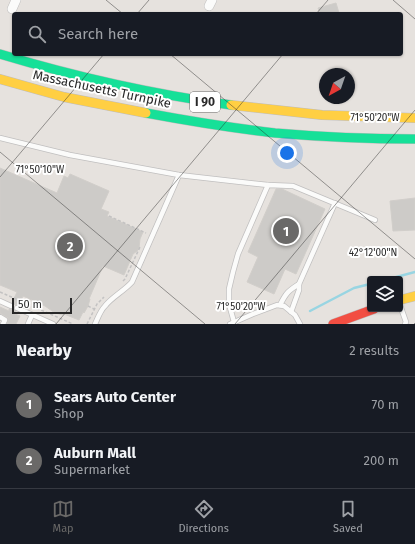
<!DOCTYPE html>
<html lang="en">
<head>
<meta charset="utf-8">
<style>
	:root { --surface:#171b24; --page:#242831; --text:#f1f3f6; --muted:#9ea1a6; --line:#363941; --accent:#6a6968 }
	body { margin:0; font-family:"Fira Sans",sans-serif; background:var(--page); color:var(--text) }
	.controls { position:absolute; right:12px; bottom:12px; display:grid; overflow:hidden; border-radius:4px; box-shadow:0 1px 3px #0004 }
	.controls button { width:36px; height:36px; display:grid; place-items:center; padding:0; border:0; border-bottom:1px solid var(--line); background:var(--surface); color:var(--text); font:20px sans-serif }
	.compass { position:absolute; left:319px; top:68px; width:36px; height:36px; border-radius:50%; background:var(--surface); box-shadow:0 1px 3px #0004; rotate:220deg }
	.scale { position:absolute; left:12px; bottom:10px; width:60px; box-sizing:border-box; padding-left:4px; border:2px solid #282828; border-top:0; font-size:11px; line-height:14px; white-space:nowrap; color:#282828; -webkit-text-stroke:3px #fff; paint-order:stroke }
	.you { position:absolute; left:287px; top:153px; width:14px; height:14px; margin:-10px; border:3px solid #fff; border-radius:50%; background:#1a73e8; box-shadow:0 0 0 6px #1a73e833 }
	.badge { display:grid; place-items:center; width:26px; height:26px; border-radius:50%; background:var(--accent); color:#fff; font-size:13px; font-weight:700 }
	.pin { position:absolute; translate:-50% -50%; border:2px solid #fff; box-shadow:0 1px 4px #0006 }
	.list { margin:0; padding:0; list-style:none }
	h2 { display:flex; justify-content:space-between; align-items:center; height:52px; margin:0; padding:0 16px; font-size:17px }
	h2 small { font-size:13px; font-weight:400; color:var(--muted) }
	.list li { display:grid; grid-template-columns:26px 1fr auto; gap:12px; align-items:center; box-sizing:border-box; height:56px; padding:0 16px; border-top:1px solid var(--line) }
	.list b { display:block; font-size:15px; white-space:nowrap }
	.list p { margin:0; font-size:13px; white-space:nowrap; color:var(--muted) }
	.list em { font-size:13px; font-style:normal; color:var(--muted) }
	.icon { flex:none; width:22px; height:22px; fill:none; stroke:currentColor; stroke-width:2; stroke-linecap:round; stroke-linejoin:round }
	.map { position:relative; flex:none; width:415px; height:324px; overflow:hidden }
	.search { position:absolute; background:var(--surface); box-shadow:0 1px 3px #0004; left:12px; right:12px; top:12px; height:44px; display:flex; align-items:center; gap:10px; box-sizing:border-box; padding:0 14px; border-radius:4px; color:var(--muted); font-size:15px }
	.sheet { height:164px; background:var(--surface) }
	nav { display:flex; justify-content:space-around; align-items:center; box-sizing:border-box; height:56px; border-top:1px solid var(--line); background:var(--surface); font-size:11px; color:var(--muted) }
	nav a { display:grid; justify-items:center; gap:2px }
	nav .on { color:var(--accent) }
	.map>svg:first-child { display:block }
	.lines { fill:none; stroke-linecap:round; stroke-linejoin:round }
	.stream { stroke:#98d5e2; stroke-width:2.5 }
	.building { fill:#cdcbc8; stroke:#d1ceca }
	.lane-casing { stroke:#c0bfbf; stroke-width:6 }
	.street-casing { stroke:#c0bfbf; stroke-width:10 }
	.fast-casing { stroke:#bfbdbc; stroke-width:10 }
	.slow-casing { stroke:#bfbdbc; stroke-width:10 }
	.jam-casing { stroke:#bfbdbc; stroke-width:10 }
	.path { stroke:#c3c2c2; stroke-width:1.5; stroke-dasharray:3 2; stroke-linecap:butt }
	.lane { stroke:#fbfbfa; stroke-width:4.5 }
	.street { stroke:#fbfbfa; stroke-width:9 }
	.fast { stroke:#16e098; stroke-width:9 }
	.slow { stroke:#ffcf43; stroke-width:9 }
	.jam { stroke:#f24e42; stroke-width:9 }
	.ticks { fill:none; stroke:#282828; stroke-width:1; stroke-opacity:0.45 }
	.labels { text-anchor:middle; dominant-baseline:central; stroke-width:4; stroke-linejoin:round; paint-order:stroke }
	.shield { fill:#fff; stroke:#686868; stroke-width:1 }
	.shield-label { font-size:12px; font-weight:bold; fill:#282828 }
	.street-label { font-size:13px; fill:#282828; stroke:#fff }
	.ticks-label { font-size:10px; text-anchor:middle; fill:#282828; stroke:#fff; stroke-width:4; stroke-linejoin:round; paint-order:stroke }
</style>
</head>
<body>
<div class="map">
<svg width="415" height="324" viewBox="0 0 415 324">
	<rect width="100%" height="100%" fill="#e6e2de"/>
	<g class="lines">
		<g class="stream">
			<polyline points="389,279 415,272"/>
			<polyline points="310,311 354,288 370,284"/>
		</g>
	</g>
	<g class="building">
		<polygon points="336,3 339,13 334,14 320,14 318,8"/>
		<polygon points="0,168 57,193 64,176 68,178 70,174 109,191 101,209 109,212 107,216 143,232 140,239 139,248 137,251 133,254 124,275 103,266 89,299 90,299 88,306 84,313 83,312 79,320 64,314 63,315 55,313 45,306 23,296 19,305 15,305 12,303 17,292 0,285"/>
		<polygon points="276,189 282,189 325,209 296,274 285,269 274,294 247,282 258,257 248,252"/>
		<polygon points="415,198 415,230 393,231 390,201"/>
		<polygon points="0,307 9,311 9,309 13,309 16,311 15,314 20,316 16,324 7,324 8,321 8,318 0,313"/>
	</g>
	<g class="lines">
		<g class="lane-casing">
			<g id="lane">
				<polyline points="0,138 70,155 179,175 268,185"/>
				<polyline points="0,301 11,306"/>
				<path d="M280,305C286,293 288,291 299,284"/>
				<polyline points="400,305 406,322 405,324"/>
				<polyline points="17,308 53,324"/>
				<polyline points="291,312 299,290 299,284 335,203"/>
				<polyline points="0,317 5,320 3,324"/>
				<polyline points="234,322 229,304 229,289 233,272 238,254 268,185 293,186 375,220"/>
				<polyline points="28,324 32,315"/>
				<path d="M95,324C98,318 100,311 105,306C112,297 124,291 132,282L179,175"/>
				<polyline points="230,324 253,314 277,305 284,306 295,315 300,324"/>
			</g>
		</g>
		<g class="street-casing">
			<g id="street">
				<polyline points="209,6 212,0"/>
				<polyline points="12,9 16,0"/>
			</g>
		</g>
		<g class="fast-casing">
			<g id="fast">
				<path d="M0,54C76,77 153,94 231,105"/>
				<path d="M146,113C189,121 232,128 275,133C322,137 368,139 415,139"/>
			</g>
		</g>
		<g class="slow-casing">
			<g id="slow">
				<polyline points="0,79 64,97 146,113"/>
				<polyline points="231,105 322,115 415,118"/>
				<polyline points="400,300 415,296"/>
			</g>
		</g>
		<g class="jam-casing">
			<polyline id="jam" points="333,324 374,309"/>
		</g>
		<g class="path">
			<polyline points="109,216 146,233"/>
			<polyline points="123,281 125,279 140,247"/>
			<polyline points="0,292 73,324"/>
			<polyline points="88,306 94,309"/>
			<polyline points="87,324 97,304 104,297"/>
		</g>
		<use href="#lane" class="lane"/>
		<use href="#street" class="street"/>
		<use href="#fast" class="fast"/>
		<use href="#slow" class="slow"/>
		<use href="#jam" class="jam"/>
	</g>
	<path class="ticks" d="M106,0L123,14M393,0L415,19M137,14L149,0M316,14L328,0M170,54L415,259M0,152L205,324M0,177L104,54M56,324L283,54M235,324L415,110M414,324L415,323"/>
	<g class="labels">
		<rect class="shield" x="190" y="92" width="30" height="20" rx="3"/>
		<g class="shield-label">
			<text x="205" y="102">I 90</text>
		</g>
		<g class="street-label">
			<text transform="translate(102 89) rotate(12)">Massachusetts Turnpike</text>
		</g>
	</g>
	<g class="ticks-label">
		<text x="375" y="121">71°50'20"W</text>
		<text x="40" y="173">71°50'10"W</text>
		<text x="373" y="256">42°12'00"N</text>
		<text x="241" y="310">71°50'20"W</text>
	</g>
</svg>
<div class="controls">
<button><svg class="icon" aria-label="layers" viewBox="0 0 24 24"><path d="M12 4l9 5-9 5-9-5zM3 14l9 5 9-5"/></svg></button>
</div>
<svg class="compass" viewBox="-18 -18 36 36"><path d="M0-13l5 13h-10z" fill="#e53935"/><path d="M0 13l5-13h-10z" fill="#9ea1a6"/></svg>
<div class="scale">50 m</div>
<div class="you"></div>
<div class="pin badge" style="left:286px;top:231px">1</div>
<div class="pin badge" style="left:70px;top:246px">2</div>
<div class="search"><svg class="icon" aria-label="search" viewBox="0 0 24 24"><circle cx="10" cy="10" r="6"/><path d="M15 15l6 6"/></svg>Search here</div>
</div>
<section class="sheet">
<h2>Nearby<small>2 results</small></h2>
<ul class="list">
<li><span class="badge">1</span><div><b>Sears Auto Center</b><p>Shop</p></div><em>70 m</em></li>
<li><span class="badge">2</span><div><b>Auburn Mall</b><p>Supermarket</p></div><em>200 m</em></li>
</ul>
</section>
<nav>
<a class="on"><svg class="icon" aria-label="map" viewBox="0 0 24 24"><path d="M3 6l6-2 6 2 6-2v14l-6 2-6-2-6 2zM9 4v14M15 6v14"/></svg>Map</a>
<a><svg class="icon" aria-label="directions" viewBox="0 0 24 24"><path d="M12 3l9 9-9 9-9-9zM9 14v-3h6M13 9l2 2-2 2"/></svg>Directions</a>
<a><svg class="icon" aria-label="saved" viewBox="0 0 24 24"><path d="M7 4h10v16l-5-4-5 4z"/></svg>Saved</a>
</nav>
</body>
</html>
